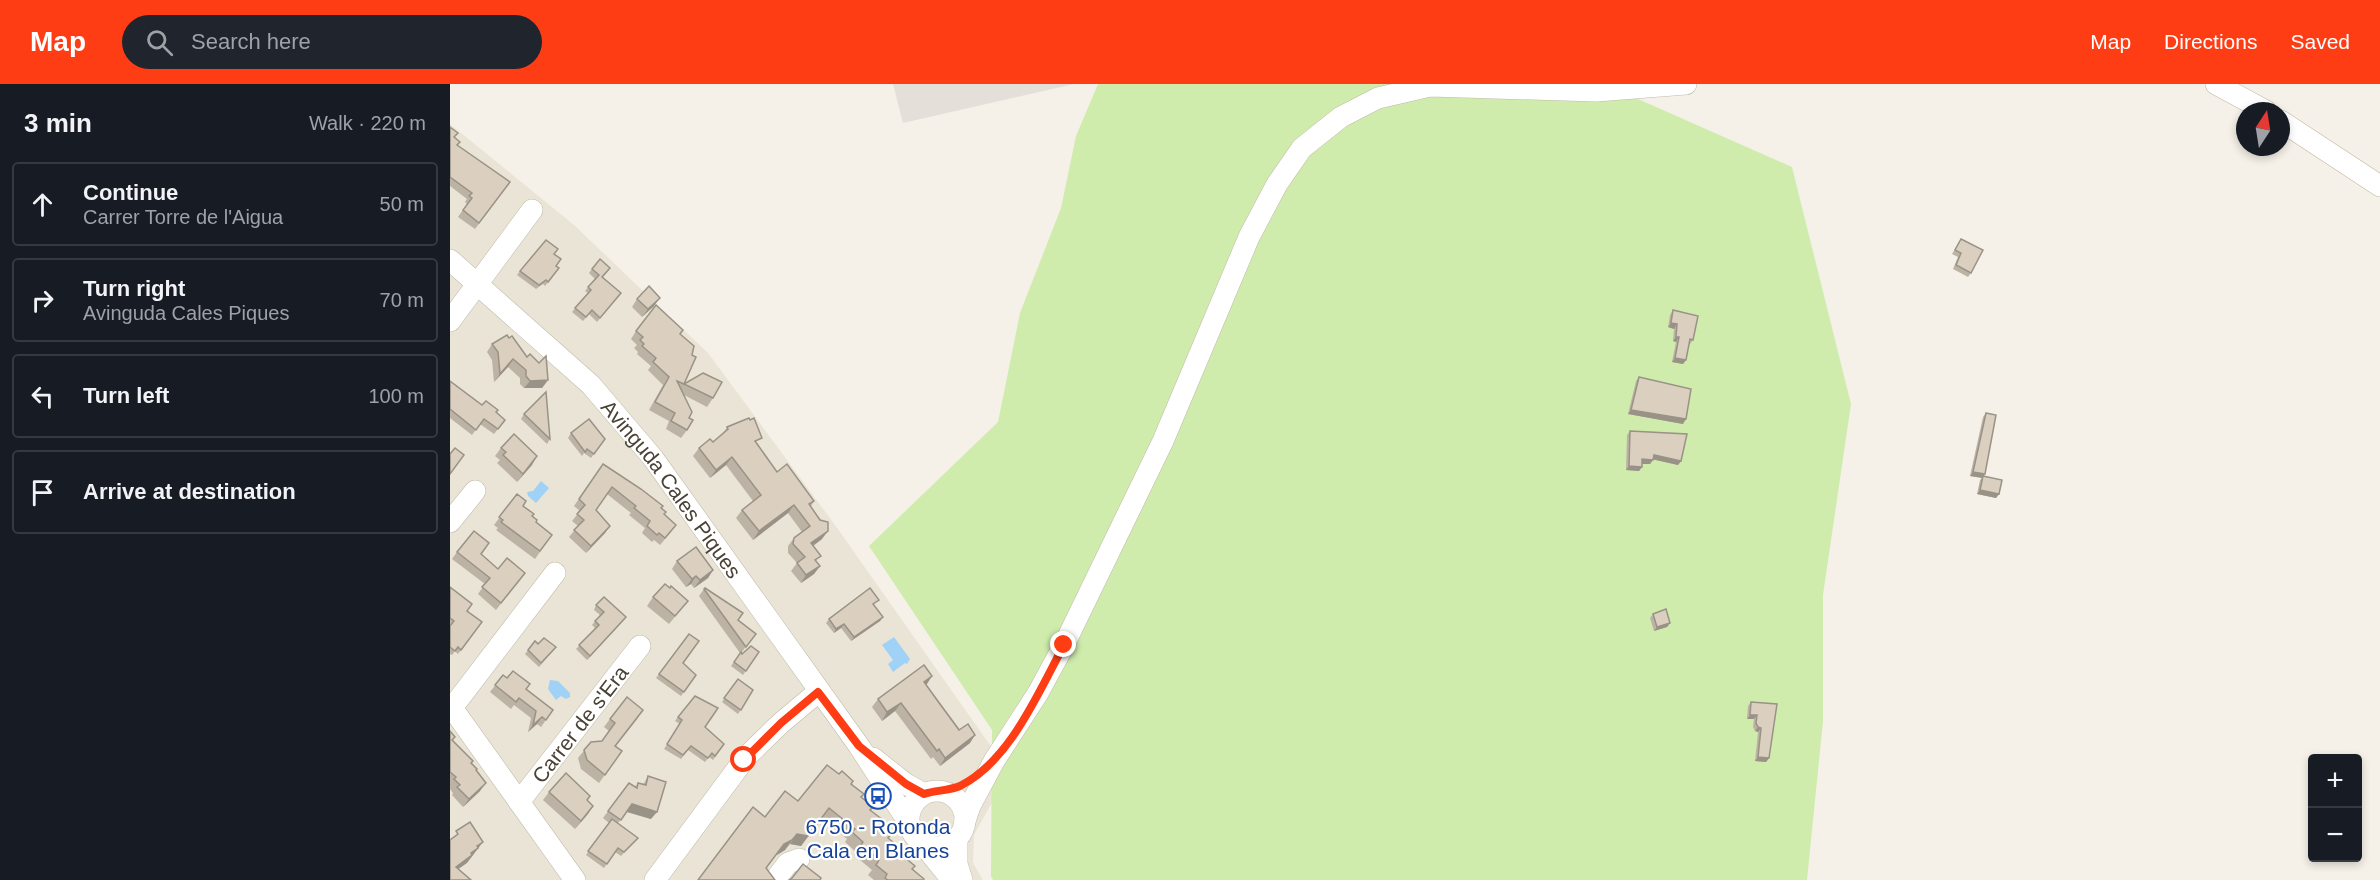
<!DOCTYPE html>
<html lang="en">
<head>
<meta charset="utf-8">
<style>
	:root { --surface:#171b24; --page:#20242c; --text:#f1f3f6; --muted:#9ea1a6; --line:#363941; --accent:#ff3d15 }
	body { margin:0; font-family:Arial,sans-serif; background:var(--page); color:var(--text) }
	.controls { position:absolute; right:18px; bottom:18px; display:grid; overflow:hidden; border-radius:6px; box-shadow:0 3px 9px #0003 }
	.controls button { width:54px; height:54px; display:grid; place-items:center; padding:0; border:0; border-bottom:2px solid var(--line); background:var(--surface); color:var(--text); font:30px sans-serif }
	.compass { position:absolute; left:1786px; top:18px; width:54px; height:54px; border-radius:50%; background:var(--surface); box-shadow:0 3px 9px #0003; rotate:12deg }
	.stop { position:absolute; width:18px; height:18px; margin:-14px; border:4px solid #ff3d15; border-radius:50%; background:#fff }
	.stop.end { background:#ff3d15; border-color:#fff; box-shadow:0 2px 6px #0008 }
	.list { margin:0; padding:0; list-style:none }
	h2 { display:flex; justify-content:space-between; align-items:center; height:78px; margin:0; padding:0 24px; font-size:26px }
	h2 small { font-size:20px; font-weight:400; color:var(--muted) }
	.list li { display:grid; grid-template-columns:39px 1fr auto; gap:18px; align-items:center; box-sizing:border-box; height:84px; margin:0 12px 12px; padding:0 12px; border:2px solid var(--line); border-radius:6px }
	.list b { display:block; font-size:22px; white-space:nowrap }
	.list p { margin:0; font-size:20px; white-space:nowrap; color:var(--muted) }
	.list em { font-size:20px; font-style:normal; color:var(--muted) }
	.icon { flex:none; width:33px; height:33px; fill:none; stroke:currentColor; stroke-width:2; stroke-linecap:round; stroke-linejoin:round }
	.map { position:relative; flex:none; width:1930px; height:796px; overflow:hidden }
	header { display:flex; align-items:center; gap:36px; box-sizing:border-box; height:84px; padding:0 30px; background:var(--accent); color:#fff }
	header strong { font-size:28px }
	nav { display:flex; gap:33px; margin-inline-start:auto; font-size:21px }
	.search { width:420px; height:54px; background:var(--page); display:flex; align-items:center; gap:15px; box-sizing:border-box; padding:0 21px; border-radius:33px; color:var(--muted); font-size:22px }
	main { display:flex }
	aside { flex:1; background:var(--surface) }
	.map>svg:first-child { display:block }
	.residential { fill:#e9e4d5 }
	.industrial { fill:#e4e0d9 }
	.green { fill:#cfecad }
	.water { fill:#a0d1f6 }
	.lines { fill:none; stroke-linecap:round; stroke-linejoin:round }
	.minor-casing { stroke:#c1baa9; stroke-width:22 }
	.minor { stroke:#fff; stroke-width:21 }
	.wall { fill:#bcb3a4 }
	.shaded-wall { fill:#999286 }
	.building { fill:#dbd0bf; stroke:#999286; stroke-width:1.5 }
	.route { stroke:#ff3d15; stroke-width:8 }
	.labels { text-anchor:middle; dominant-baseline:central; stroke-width:4.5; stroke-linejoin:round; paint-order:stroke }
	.street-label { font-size:21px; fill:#494236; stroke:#fff }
	.transit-label { font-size:21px; fill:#164399; stroke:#fff }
</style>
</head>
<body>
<header>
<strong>Map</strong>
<div class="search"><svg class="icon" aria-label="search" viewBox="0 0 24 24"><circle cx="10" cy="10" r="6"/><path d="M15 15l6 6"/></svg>Search here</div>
<nav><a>Map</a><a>Directions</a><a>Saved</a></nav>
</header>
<main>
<aside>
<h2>3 min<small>Walk · 220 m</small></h2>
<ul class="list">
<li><svg class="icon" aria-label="ahead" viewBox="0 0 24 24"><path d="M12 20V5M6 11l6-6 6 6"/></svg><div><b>Continue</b><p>Carrer Torre de l'Aigua</p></div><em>50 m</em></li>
<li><svg class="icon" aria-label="right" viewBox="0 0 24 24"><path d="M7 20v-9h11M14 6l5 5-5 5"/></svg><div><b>Turn right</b><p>Avinguda Cales Piques</p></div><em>70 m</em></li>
<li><svg class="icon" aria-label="left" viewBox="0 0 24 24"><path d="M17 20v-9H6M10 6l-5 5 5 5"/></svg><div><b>Turn left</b></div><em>100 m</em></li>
<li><svg class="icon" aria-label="arrive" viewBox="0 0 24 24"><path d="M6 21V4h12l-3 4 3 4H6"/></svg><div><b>Arrive at destination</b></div></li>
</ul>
</aside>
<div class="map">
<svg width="1930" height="796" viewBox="0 0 1930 796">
	<rect width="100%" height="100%" fill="#f5f1e8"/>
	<polygon class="residential" points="0,40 124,141 258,269 385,441 559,688 524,751 523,779 533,796 0,796"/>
	<polygon class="industrial" points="443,0 624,0 453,39"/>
	<polygon class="green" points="648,0 1154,0 1342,83 1401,320 1373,511 1373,637 1357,796 543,796 541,792 542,646 419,462 548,338 570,229 611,124 626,52"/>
	<g class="water">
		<polygon points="91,397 99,404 86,419 78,412 77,408 83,407"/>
		<polygon points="444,553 460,575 457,580 455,579 443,588 438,580 443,576 432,561"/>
		<polygon points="100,596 108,597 120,609 120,613 116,615 111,612 106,616 98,605"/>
	</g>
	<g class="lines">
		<g class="minor-casing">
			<g id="minor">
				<polyline points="1766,0 1816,27"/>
				<polyline points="1831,37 1930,102"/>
				<path id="s1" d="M0,176L141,301L203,374L409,662L459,739"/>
				<polyline points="0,237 82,126"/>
				<polyline points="0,438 25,407"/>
				<polyline points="0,621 125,796"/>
				<polyline points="2,624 105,489"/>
				<polyline points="423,674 456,700 474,710"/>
				<circle cx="487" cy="735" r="28"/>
				<path id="s2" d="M69,718L190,562"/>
				<polyline points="515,737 520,722 544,677 588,609 614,561 713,357 799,153 827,100 852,64 891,33 928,14 980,2 1146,7 1236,0"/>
				<polyline points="507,754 507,780 512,796"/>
				<polyline points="472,759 502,796"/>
				<polyline points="205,796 296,673 331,639 368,608"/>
				<polyline points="325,796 338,779 349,775"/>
			</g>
		</g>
		<use href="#minor" class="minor"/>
	</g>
	<g class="wall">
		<polygon points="0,43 7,61 60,98 25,145 8,133 17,120 15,118 17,115 0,102"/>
		<polygon points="1511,155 1521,189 1518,193 1503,185 1508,173 1502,170"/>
		<polygon points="104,170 107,182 109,184 95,202 93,200 86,205 67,191 70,187"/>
		<polygon points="142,185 157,188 153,193 171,209 147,238 139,230 133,237 122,228 138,209 135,207 145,195 139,189"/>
		<polygon points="187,215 204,222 192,233 182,223"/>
		<polygon points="1223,226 1243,256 1240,260 1239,260 1236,276 1233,280 1222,278 1226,258 1223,257 1224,245 1218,243 1220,231"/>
		<polygon points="186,247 231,250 234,300 231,305 234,300 263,314 257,323 234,311 239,334 237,346 231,354 216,345 219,337 199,326 213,301 198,286 201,282 187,270 188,268 184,264 187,261 181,255"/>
		<polygon points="42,260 77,273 98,296 92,304 74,304 70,300 70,294 58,283 44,298 42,276 37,268"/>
		<polygon points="1189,293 1233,340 1178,330 1186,297"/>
		<polygon points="0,297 32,321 46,329 55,336 44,350 30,340 22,351 0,334"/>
		<polygon points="1536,329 1533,393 1549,410 1546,414 1527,410 1530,396 1532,394 1520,392 1533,333"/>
		<polygon points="74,330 100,355 97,360 71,335"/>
		<polygon points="277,343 308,360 327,388 364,417 361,422 372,455 363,462 367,478 370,482 364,490 351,499 341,487 347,479 338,469 338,462 344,454 352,448 338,429 303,456 286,434 292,426 303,417 276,381 260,394 243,372 249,364 263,358 273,350"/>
		<polygon points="1180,347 1231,377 1228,381 1203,375 1200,380 1192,380 1192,383 1189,387 1176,386 1177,351"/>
		<polygon points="121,349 155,355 141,374 134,369 132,372 118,354"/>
		<polygon points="51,364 82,381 67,398 47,379 50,376 45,372"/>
		<polygon points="153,380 211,424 221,448 210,461 204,456 202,458 192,449 195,444 179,431 181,429 157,410 146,426 160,442 155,449 136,469 119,453 128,442 122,437 130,427 124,422"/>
		<polygon points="67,410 73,422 86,438 102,451 85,475 46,446 48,444 44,441"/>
		<polygon points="7,468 31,471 48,485 75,489 46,526 28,510 35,500 2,475"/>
		<polygon points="227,477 263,486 258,494 244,504 241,500 236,503 222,485"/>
		<polygon points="0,503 17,527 32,538 8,570 5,567 2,571 0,570 0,542 1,541 0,540"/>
		<polygon points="254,505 288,536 306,550 291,569 309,568 293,591 281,582 290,569 249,512"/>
		<polygon points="203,513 238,517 219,540 197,522"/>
		<polygon points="426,520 424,521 433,533 430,537 401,557 391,544 384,549 376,539 379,535"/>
		<polygon points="146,521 176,533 137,576 126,565 146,545 142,541 150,531 144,526"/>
		<polygon points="1203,530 1220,539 1217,543 1204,547 1200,534"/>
		<polygon points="239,550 233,579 246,591 231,612 206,594"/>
		<polygon points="85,557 103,567 89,583 75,570"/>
		<polygon points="53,591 76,605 103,626 91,643 87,640 78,648 81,634 64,621 61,625 40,608"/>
		<polygon points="288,595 303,606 288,630 272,618"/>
		<polygon points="476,600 520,659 490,682 483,673 481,675 445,627 432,637 422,623 428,615"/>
		<polygon points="1301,618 1327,620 1319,674 1316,678 1305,677 1308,648 1305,647 1303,643 1304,635 1297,635 1298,622"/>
		<polygon points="228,633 255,643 274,660 263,676 259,673 255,678 238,666 231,675 214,665 230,640 225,637"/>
		<polygon points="188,634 166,662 172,667 149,699 131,685 128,674 141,658 152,657 159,647 154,643 160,635"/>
		<polygon points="0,647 3,656 22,679 26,687 30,707 13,723 2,711 3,709 0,705"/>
		<polygon points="198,692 201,735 177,728 168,739 188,754 171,772 165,768 154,784 136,771 159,739 153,734 179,699 185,703 188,699 193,701"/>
		<polygon points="402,700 430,739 442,749 438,754 453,772 463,785 474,796 424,796 418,791 422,786 404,771 406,768 395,758 397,755 372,734 351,762 340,760 335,766 327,771 248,796 315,733 348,717"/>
		<polygon points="99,708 140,712 137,716 143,722 125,745 93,716"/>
	</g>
	<g class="shaded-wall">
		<polygon points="210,214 204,222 192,233 198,225"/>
		<polygon points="1221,239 1227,240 1224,245 1218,243"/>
		<polygon points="1226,253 1229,253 1226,258 1223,257"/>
		<polygon points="1225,274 1236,276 1233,280 1222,278"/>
		<polygon points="63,275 58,283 44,298 50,290"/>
		<polygon points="98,296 92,304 74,304 80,297"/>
		<polygon points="1181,326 1236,335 1233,340 1178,330"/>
		<polygon points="1204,371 1231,377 1228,381 1201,375"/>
		<polygon points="87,372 82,381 67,398 73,390"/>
		<polygon points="282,373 276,381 260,394 266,386"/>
		<polygon points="1192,375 1203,376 1200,380 1190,380"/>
		<polygon points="1179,382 1192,383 1189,387 1176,386"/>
		<polygon points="1523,388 1535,390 1533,394 1520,392"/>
		<polygon points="1530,406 1549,410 1546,414 1527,410"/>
		<polygon points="344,421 338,429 303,456 309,447"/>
		<polygon points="160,442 155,449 136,469 141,462"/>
		<polygon points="378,447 372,455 356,467 361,459"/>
		<polygon points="370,482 364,490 351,499 356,491"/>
		<polygon points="263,486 258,494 244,504 250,496"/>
		<polygon points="246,492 241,500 236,503 242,495"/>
		<polygon points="176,533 173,537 137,576 140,572"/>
		<polygon points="433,533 430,537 401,557 404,553"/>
		<polygon points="1220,539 1217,543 1204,547 1207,543"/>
		<polygon points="394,540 391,544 384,549 386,545"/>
		<polygon points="482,592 477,600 468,606 474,598"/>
		<polygon points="451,619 445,627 432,637 437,628"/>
		<polygon points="1300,631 1307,631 1304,635 1297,635"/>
		<polygon points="92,633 87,640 78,648 83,641"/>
		<polygon points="1308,643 1311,644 1308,648 1305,647"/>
		<polygon points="525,651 520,659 490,682 495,674"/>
		<polygon points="1308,673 1319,674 1316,678 1305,677"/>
		<polygon points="36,699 30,707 13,723 19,715"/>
		<polygon points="182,720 207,728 201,735 177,728"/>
		<polygon points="143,722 138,730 125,745 131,737"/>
		<polygon points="379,724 351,762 340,760 347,750"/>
		<polygon points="342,756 335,766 327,771 334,760"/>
		<polygon points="33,758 17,779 0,791 6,783 27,762"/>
	</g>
	<g class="building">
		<polygon points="0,43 8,49 4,53 10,58 7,61 60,98 29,139 13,126 22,114 19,112 22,109 0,93"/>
		<polygon points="1511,155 1533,166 1521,189 1506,181 1511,169 1505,166"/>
		<polygon points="96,156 108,165 104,170 111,175 106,182 109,184 98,198 96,196 89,201 70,187"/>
		<polygon points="150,175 160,184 152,193 171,209 150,234 142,226 136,233 125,224 141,206 138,203 149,191 142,185"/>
		<polygon points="199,202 210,214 198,225 187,215"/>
		<polygon points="206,221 233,246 230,250 244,262 242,271 246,273 234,300 227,297 242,328 239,334 243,336 237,346 221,337 225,329 205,318 219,293 203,278 206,274 192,262 194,260 190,256 193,253 186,247"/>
		<polygon points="1223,226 1248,232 1243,256 1240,255 1236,276 1225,274 1229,253 1226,253 1227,240 1221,239"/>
		<polygon points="57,251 59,254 62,252 77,273 80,270 89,279 96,272 98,296 80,297 76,292 76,286 63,275 50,290 48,268 42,260"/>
		<polygon points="253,289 272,298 263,314 234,300"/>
		<polygon points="1189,293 1241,305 1236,335 1181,326"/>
		<polygon points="0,297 32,321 36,317 48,326 46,328 55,336 48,345 34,335 26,346 0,325"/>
		<polygon points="96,308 100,355 74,330"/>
		<polygon points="1536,329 1546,331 1535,390 1523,388"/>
		<polygon points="299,334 300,336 304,334 312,354 305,357 327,388 337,380 364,417 359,420 370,436 378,438 378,447 361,459 371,472 365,476 370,482 356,491 347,479 355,473 343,460 344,454 360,442 344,421 309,447 292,426 311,411 282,373 266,386 249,364 260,355 263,358 278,345 277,343"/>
		<polygon points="139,335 155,355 144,370 137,365 135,368 121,349"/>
		<polygon points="1180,347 1237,350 1231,377 1204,371 1203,376 1192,375 1192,383 1179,382"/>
		<polygon points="64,350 87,372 73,390 53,371 56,368 51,364"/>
		<polygon points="5,364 14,371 0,390 0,370"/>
		<polygon points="153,380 191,405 213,422 211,424 216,428 214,430 226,441 215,454 209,449 207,451 197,442 200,437 184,424 186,422 162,403 146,426 160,442 141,462 124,446 134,436 127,430 135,421 129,415"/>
		<polygon points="1533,392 1552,396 1549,410 1530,406"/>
		<polygon points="67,410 76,417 73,422 84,430 82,432 87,436 86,438 102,451 90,467 51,438 53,436 49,433"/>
		<polygon points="24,447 39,459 31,470 48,485 57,474 75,489 51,519 32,503 40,494 7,468"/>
		<polygon points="246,463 263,486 250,496 246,492 242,495 227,477"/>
		<polygon points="215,500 220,504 221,502 238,517 225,532 203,513"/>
		<polygon points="0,503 22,520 17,527 32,538 11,566 8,563 5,567 0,563 0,542 4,537 0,534"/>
		<polygon points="255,504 293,529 288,536 306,550 296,563 254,505"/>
		<polygon points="420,504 429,516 423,520 433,533 404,553 394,540 386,545 379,535"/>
		<polygon points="154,513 176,533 140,572 129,561 149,541 145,537 154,528 146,521"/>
		<polygon points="1216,525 1220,539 1207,543 1203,530"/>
		<polygon points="239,550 249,557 233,579 246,591 234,608 209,590"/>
		<polygon points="94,554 106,563 91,579 78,566 85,557 88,560"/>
		<polygon points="301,562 309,568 296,587 284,578 291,568 292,570"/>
		<polygon points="474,581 482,592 474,598 487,616 509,646 518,640 525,651 495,674 489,665 487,667 451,619 437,628 428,615"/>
		<polygon points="63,587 80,600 76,605 103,626 96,636 92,633 83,641 86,627 69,614 66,618 45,601 53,591 57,594"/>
		<polygon points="288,595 303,606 291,626 274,614"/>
		<polygon points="245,612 268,624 255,643 274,660 265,672 262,669 258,674 241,662 233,671 217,660 232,636 228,633"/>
		<polygon points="177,613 193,626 165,662 172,667 155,691 137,676 134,666 141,658 152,657 165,639 160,635"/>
		<polygon points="1301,618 1327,620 1319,674 1308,673 1311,644 1308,643 1306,639 1307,631 1300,631"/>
		<polygon points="0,647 5,653 2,656 23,677 21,679 27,685 26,686 36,699 19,715 7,703 10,701 4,695 6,693 0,688"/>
		<polygon points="377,681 389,690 392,687 403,697 401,700 414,710 411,713 423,723 420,726 433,736 430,739 442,749 438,754 456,769 453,772 465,782 462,785 474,795 473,796 438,796 435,794 437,790 426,781 429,776 411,761 413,758 402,748 405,745 379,724 358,752 347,750 342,756 334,760 316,784 325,796 248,796 303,723 315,733 335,707 348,717"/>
		<polygon points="116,689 140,712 137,716 143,722 131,737 99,708"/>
		<polygon points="198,692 216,698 207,728 182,720 171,736 158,727 179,699 187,704 188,699 196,701"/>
		<polygon points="162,735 188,754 174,768 168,764 157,780 138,767"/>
		<polygon points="20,738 33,758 27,762 28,764 21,769 22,771 6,783 21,796 0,796 0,756 8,750 6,747"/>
		<polygon points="353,780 371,794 370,796 339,796 342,794"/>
	</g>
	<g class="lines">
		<path class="route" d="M294,676L331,639L368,608L409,662L456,700L474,710C486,706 498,707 510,702C560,677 588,609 614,561"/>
	</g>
	<defs>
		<g id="bus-ring" transform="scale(1.35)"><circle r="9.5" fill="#fff" stroke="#1a4fb4" stroke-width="1.5"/><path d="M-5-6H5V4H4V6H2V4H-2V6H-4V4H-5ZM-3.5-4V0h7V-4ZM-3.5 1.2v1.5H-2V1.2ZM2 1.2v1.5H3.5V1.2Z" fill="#1a4fb4"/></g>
	</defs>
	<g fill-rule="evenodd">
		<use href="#bus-ring" x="428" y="712"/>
	</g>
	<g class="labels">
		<g class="street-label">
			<text stroke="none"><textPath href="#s1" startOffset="320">Avinguda Cales Piques</textPath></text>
			<text stroke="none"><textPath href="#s2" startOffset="99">Carrer de s'Era</textPath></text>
		</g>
		<g class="transit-label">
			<text x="428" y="742">6750 - Rotonda<tspan x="428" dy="24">Cala en Blanes</tspan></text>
		</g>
	</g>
</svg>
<div class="controls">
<button>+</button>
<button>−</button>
</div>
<svg class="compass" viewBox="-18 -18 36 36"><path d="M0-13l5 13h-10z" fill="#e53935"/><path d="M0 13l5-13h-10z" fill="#9ea1a6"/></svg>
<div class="stop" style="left:294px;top:676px"></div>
<div class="stop end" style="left:614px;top:561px"></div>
</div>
</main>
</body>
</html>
